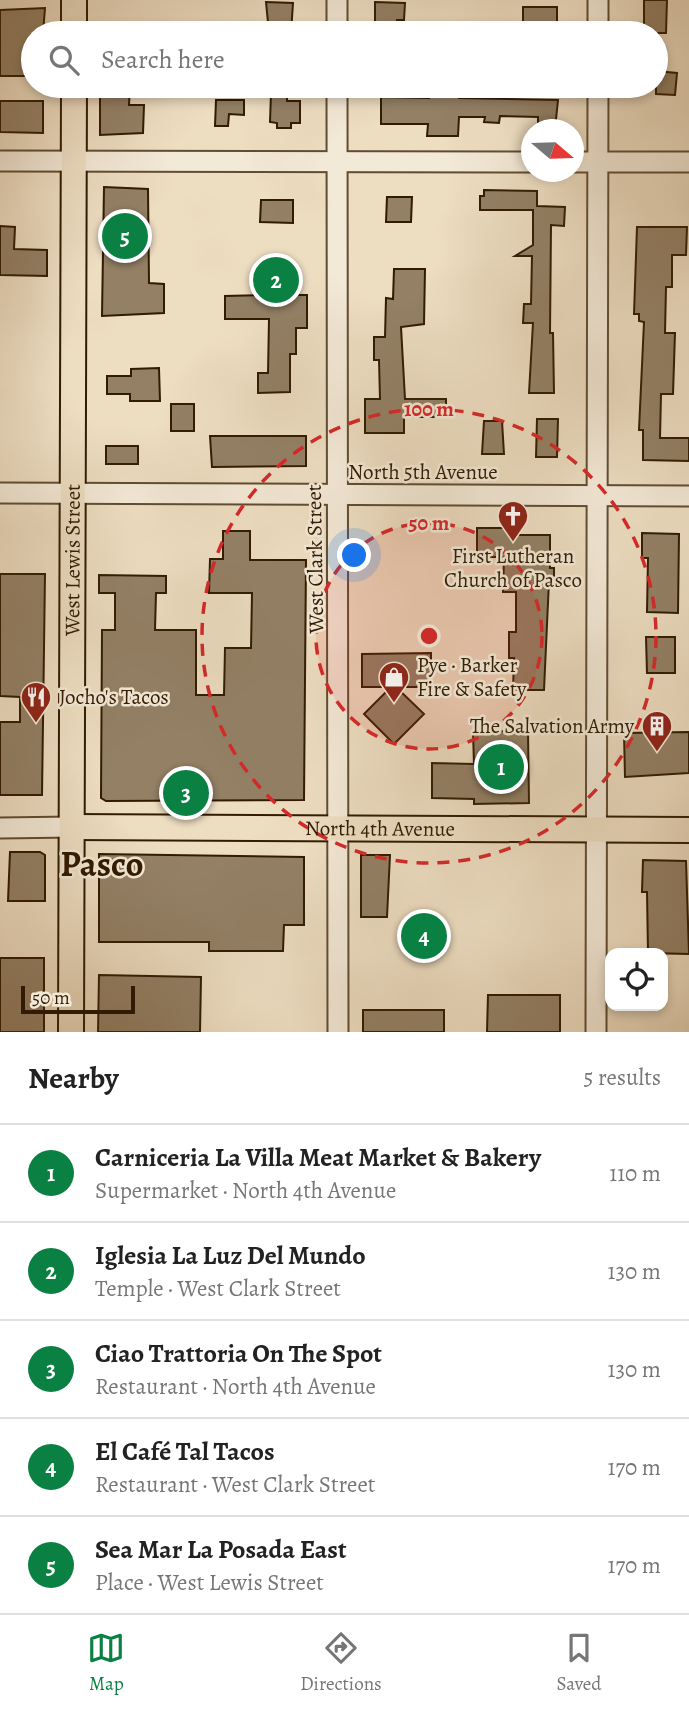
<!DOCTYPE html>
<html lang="en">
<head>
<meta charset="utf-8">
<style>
	:root { --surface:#fff; --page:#f2f2f2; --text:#222; --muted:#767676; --line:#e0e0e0; --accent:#0b8043 }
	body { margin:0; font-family:Alegreya,serif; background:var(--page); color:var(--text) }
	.controls { position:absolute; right:21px; bottom:21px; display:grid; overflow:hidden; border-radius:14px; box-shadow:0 4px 10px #0003 }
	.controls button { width:63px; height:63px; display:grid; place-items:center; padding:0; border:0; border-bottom:2px solid var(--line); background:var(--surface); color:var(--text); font:35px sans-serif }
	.compass { position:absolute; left:521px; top:119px; width:63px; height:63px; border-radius:50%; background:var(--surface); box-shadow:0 4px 10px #0003; rotate:109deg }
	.scale { position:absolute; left:21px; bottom:18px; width:114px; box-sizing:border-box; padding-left:7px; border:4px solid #311b02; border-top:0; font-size:19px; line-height:24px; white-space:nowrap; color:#311b02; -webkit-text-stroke:5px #f3e9d7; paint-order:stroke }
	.you { position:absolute; left:355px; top:556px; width:24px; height:24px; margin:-18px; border:5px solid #fff; border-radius:50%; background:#1a73e8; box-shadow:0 0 0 10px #1a73e833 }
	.badge { display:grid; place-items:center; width:46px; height:46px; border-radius:50%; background:var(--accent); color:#fff; font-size:23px; font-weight:700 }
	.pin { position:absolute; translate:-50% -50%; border:4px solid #fff; box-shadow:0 2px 7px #0006 }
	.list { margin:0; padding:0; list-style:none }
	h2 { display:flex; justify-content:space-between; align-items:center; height:91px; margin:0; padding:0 28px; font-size:30px }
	h2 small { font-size:23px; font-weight:400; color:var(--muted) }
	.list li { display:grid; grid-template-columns:46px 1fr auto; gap:21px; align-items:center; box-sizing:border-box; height:98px; padding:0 28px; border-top:2px solid var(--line) }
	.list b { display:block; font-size:26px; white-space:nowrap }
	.list p { margin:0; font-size:23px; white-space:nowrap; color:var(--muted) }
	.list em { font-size:23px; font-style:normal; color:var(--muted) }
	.icon { flex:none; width:38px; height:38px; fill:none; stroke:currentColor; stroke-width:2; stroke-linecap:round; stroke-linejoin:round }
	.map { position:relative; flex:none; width:689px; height:1032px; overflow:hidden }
	.search { position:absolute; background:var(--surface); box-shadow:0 4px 10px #0003; left:21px; right:21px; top:21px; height:77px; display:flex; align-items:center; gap:18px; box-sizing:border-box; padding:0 24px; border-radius:38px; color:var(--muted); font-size:26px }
	.sheet { height:581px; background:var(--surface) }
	nav { display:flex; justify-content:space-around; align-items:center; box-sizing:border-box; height:98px; border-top:2px solid var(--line); background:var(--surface); font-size:19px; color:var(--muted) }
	nav a { display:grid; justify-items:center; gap:4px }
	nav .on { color:var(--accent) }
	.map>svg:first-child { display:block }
	.building { fill:#938065; stroke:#311b02; stroke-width:2 }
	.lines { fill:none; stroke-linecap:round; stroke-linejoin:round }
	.minor-casing { stroke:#604c32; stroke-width:23 }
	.major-casing { stroke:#311b02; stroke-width:28 }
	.minor { stroke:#f3e9d7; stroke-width:19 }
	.major { stroke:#edddc1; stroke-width:24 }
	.ring { fill:none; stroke:#d62828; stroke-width:3.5; stroke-dasharray:12 9 }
	.labels { text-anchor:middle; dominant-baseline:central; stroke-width:5; stroke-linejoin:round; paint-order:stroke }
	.street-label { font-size:21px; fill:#311b02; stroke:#f3e9d7 }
	.poi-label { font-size:21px; fill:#311b02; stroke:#f3e9d7; text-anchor:start }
	.town-label { font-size:35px; font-weight:bold; fill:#311b02; stroke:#f3e9d7 }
	.centre { fill:#d62828; stroke:#f3e9d7; stroke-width:3.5 }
	.ring-label { font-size:21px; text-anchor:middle; font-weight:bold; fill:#d62828; stroke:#f3e9d7; stroke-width:5; stroke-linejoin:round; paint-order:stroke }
</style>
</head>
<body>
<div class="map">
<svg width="689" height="1032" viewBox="0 0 689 1032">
	<rect width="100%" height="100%" fill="#edddc1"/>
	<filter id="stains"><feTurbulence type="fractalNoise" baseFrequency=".00286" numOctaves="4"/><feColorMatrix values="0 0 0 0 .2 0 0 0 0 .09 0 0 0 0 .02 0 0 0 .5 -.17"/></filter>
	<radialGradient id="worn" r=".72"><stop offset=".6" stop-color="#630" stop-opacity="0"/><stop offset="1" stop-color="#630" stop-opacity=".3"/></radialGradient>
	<g class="building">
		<polygon points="644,0 667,0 666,33 644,33"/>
		<polygon points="266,2 293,3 291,33 269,33"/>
		<polygon points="375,2 405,3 404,20 397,20 397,27 375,26"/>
		<rect x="523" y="7" width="34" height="18"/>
		<polygon points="45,8 43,33 33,33 33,76 0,76 0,10"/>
		<polygon points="656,71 677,73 675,95 656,94"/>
		<polygon points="100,86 130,86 129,105 144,105 143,133 100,135"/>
		<polygon points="429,86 459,86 459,98 558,100 555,129 538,129 538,117 500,116 499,123 484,122 485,117 459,117 458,136 427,136 428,124 381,124 381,97 429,98"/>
		<polygon points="271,93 287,93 287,101 300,101 300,123 291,123 291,128 277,128 277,123 270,122"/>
		<polygon points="216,100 244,100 244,115 229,114 228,126 215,126"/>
		<polygon points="0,101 43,101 43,133 0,132"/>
		<polygon points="104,187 148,189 149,283 164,284 164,313 102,316"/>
		<polygon points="484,190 537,191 537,206 565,207 564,226 551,225 550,333 553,333 554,393 529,393 533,323 523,323 524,304 531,304 532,256 515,256 533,245 533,210 480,210 480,196 484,196"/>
		<polygon points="387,197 412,197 411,222 386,222"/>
		<polygon points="261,200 293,200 293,223 260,222"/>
		<polygon points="0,226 15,227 14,249 47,250 47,276 0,275"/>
		<polygon points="637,227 687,227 686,255 672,255 672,287 666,287 665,333 675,333 673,394 661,394 660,438 689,438 689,461 643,460 643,430 639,430 644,322 639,321 639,314 634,314"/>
		<polygon points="394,269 425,269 424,324 401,327 405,399 446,399 446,417 404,417 404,433 365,433 365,399 380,399 379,360 374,360 374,337 385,337 386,298 393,299"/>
		<polygon points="262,270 291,270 291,295 307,295 307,328 296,328 296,354 290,354 290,392 258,393 258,373 268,373 269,319 225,319 225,296 262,295"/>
		<polygon points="159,368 160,401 130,401 130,394 107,394 107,376 131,376 131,369"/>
		<rect x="171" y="404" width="23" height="27"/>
		<polygon points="537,419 558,419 557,457 536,457"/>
		<polygon points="484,421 502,421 504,454 482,454"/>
		<polygon points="210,436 306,436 306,466 212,467"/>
		<rect x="106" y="446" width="32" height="18"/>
		<polygon points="477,528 518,528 518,535 550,535 550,568 554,568 554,581 549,581 544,690 513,690 514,658 509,658 509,632 516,632 516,592 503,592 504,557 477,557"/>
		<polygon points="223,531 250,531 250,560 306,560 304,800 106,801 101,798 102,630 115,630 115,593 99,593 99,575 166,576 166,593 156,593 155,630 196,630 196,695 224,695 225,648 251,648 252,593 209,593 210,559 223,559"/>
		<polygon points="642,533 679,534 678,613 647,612 648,558 642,558"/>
		<polygon points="0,574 45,574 42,795 0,795 0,722 20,722 20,697 0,696"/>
		<polygon points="646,637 675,637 675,673 647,673"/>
		<polygon points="431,653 431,687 396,687 424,714 394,744 364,714 391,687 362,687 362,654"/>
		<polygon points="528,731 529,803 474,804 474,799 432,798 432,763 474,764 473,732"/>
		<polygon points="689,732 689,773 625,777 624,733"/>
		<polygon points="10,852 40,852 45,855 45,901 8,901"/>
		<polygon points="99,854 304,857 304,925 284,925 283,951 209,951 209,942 99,942"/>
		<polygon points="361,855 390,855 387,917 361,917"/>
		<polygon points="643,860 686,861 689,954 648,953 647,892 642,892"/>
		<rect x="0" y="958" width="44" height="74"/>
		<polygon points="99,975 201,977 200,1032 98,1032"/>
		<polygon points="488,995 560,995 560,1032 487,1032"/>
		<rect x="363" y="1010" width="81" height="22"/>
	</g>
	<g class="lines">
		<g class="minor-casing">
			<g id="minor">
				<polyline points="337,33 337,0"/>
				<polyline points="598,33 598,0"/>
				<polyline points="337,86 338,1032"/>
				<polyline points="0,161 532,162"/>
				<polyline points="574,162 689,162"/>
				<polyline points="0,493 689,496"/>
				<polyline points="0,828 72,827"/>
				<polyline points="596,1032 598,86"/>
			</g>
		</g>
		<g class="major-casing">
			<g id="major">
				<polyline points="74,33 74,0"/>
				<path id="s1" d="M72,827L689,830"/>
				<path id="s2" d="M71,1032L74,86"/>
			</g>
		</g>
		<use href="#minor" class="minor"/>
		<use href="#major" class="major"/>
	</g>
	<circle cx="429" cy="636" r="113" fill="#d62828" fill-opacity=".12"/>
	<g class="ring">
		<circle cx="429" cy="636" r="113"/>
		<circle cx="429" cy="636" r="227"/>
	</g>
	<defs>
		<g id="church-pin" transform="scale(1.575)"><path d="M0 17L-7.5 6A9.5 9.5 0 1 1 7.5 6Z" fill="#8f2418" stroke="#f3e9d7"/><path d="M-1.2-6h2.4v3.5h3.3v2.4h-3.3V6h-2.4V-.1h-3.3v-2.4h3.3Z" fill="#fff"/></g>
		<g id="shop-pin" transform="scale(1.575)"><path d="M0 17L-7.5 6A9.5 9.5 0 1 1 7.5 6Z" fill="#8f2418" stroke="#f3e9d7"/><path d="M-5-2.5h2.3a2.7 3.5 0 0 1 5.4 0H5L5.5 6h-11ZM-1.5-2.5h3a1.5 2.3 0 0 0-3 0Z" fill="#fff"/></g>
		<g id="restaurant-pin" transform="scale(1.575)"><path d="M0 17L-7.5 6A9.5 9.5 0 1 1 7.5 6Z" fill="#8f2418" stroke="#f3e9d7"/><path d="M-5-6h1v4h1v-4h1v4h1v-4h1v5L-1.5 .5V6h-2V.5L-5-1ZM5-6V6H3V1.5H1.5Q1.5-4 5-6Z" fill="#fff"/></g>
		<g id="building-pin" transform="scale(1.575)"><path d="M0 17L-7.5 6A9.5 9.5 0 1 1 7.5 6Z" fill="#8f2418" stroke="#f3e9d7"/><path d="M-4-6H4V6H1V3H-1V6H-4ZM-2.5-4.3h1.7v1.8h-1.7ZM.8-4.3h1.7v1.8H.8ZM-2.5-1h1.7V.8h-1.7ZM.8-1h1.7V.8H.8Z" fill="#fff"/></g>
	</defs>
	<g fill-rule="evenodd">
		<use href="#church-pin" x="513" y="516"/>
		<use href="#shop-pin" x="394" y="677"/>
		<use href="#restaurant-pin" x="36" y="697"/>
		<use href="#building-pin" x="657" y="726"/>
	</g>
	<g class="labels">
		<g class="street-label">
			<text x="423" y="472">North 5th Avenue</text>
			<text stroke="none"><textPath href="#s2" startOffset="472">West Lewis Street</textPath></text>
			<text transform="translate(315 559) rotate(-91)">West Clark Street</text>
			<text stroke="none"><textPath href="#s1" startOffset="308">North 4th Avenue</textPath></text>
		</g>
		<g class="poi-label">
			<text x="513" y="556" text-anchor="middle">First Lutheran<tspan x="513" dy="24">Church of Pasco</tspan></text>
			<text x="417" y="665">Pye · Barker<tspan x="417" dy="24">Fire &amp; Safety</tspan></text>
			<text x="59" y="697">Jocho's Tacos</text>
			<text x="634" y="726" text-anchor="end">The Salvation Army</text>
		</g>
		<g class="town-label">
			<text x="102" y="864">Pasco</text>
		</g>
	</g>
	<circle cx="429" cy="636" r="10" class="centre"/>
	<g class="ring-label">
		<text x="429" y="416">100 m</text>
		<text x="429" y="530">50 m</text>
	</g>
	<rect width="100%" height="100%" filter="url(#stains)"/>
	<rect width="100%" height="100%" fill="url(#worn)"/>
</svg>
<div class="controls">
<button><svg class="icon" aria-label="locate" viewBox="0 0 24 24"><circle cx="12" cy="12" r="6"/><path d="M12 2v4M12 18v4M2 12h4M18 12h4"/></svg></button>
</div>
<svg class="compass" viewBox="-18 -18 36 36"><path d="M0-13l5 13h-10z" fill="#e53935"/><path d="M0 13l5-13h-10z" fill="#767676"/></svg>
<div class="scale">50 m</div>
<div class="you"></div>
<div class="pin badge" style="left:501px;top:767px">1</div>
<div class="pin badge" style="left:276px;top:280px">2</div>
<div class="pin badge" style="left:186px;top:793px">3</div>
<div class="pin badge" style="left:424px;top:936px">4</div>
<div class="pin badge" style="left:125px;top:236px">5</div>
<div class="search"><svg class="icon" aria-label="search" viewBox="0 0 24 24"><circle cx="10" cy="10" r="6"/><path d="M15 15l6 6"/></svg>Search here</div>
</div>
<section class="sheet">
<h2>Nearby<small>5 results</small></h2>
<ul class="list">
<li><span class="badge">1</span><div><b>Carniceria La Villa Meat Market &amp; Bakery</b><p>Supermarket · North 4th Avenue</p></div><em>110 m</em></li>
<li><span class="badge">2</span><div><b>Iglesia La Luz Del Mundo</b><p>Temple · West Clark Street</p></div><em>130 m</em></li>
<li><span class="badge">3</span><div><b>Ciao Trattoria On The Spot</b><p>Restaurant · North 4th Avenue</p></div><em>130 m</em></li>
<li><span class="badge">4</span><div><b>El Café Tal Tacos</b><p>Restaurant · West Clark Street</p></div><em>170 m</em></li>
<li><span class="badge">5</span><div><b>Sea Mar La Posada East</b><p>Place · West Lewis Street</p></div><em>170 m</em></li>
</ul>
</section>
<nav>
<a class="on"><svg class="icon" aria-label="map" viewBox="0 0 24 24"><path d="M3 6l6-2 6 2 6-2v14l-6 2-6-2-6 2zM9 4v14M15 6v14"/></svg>Map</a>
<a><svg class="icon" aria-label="directions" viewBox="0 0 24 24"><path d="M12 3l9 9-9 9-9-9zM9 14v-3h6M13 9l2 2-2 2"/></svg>Directions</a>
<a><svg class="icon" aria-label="saved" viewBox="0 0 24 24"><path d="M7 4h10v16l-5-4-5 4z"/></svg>Saved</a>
</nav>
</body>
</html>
